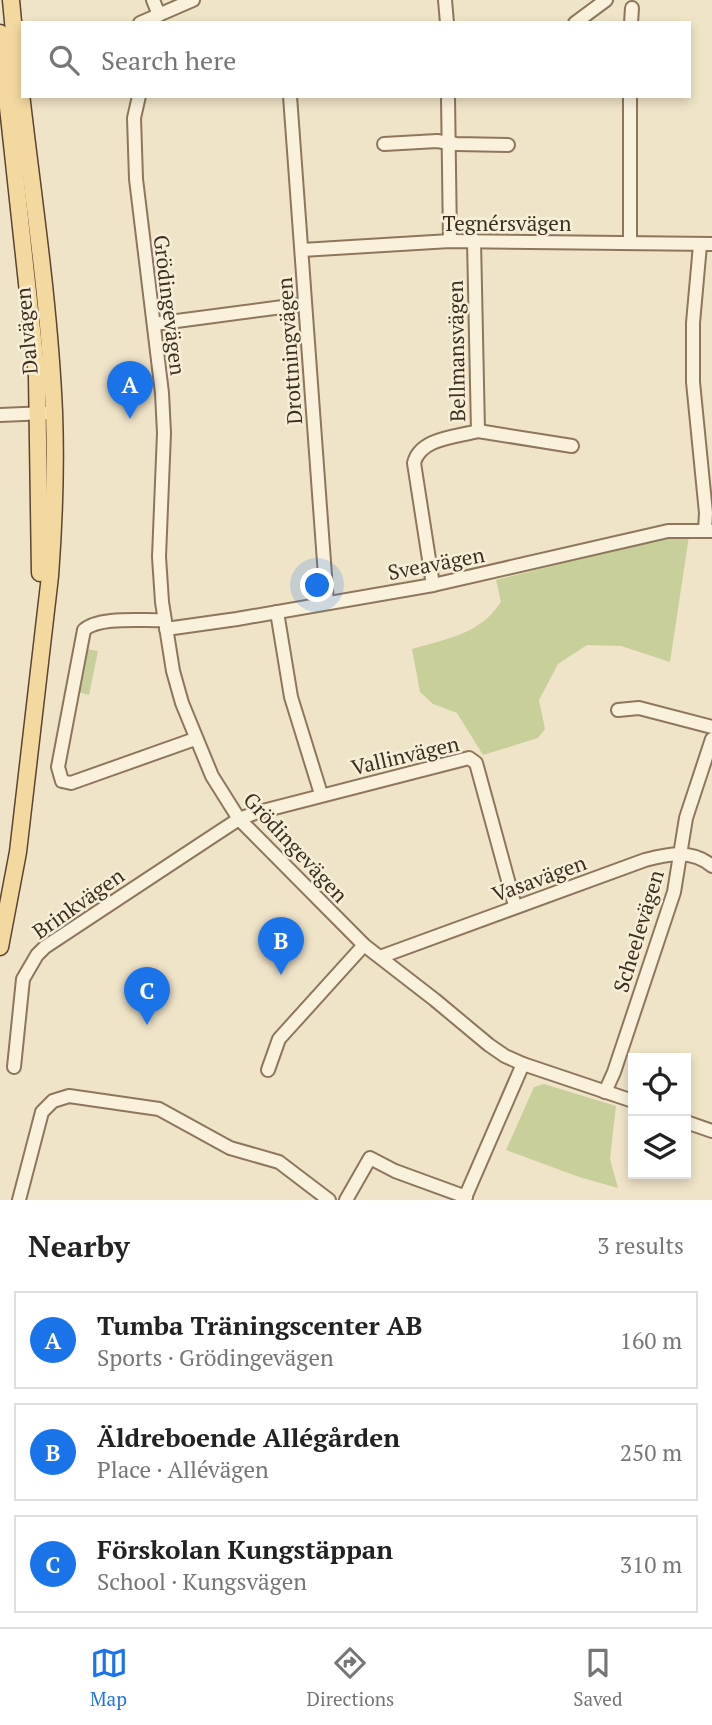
<!DOCTYPE html>
<html lang="en">
<head>
<meta charset="utf-8">
<style>
	:root { --surface:#fff; --page:#f6f6f6; --text:#222; --muted:#767676; --line:#e0e0e0; --accent:#1a73e8 }
	body { margin:0; font-family:"PT Serif",serif; background:var(--page); color:var(--text) }
	.controls { position:absolute; right:21px; bottom:21px; display:grid; overflow:hidden; border-radius:0px; box-shadow:0 4px 10px #0003 }
	.controls button { width:63px; height:63px; display:grid; place-items:center; padding:0; border:0; border-bottom:2px solid var(--line); background:var(--surface); color:var(--text); font:35px sans-serif }
	.you { position:absolute; left:318px; top:586px; width:24px; height:24px; margin:-18px; border:5px solid #fff; border-radius:50%; background:#1a73e8; box-shadow:0 0 0 10px #1a73e833 }
	.badge { display:grid; place-items:center; width:46px; height:46px; border-radius:50%; background:var(--accent); color:#fff; font-size:23px; font-weight:700 }
	.pin { position:absolute; translate:-50% -58px; filter:drop-shadow(0 2px 4px #0008) }
	.pin::after { content:''; position:absolute; top:37px; width:24px; height:21px; background:inherit; clip-path:polygon(0 0,100% 0,50% 100%) }
	.list { margin:0; padding:0; list-style:none }
	h2 { display:flex; justify-content:space-between; align-items:center; height:91px; margin:0; padding:0 28px; font-size:30px }
	h2 small { font-size:23px; font-weight:400; color:var(--muted) }
	.list li { display:grid; grid-template-columns:46px 1fr auto; gap:21px; align-items:center; box-sizing:border-box; height:98px; margin:0 14px 14px; padding:0 14px; border:2px solid var(--line); border-radius:0px }
	.list b { display:block; font-size:26px; white-space:nowrap }
	.list p { margin:0; font-size:23px; white-space:nowrap; color:var(--muted) }
	.list em { font-size:23px; font-style:normal; color:var(--muted) }
	.icon { flex:none; width:38px; height:38px; fill:none; stroke:currentColor; stroke-width:2; stroke-linecap:round; stroke-linejoin:round }
	.map { position:relative; flex:none; width:712px; height:1200px; overflow:hidden }
	.search { position:absolute; background:var(--surface); box-shadow:0 4px 10px #0003; left:21px; right:21px; top:21px; height:77px; display:flex; align-items:center; gap:18px; box-sizing:border-box; padding:0 24px; border-radius:0px; color:var(--muted); font-size:26px }
	.sheet { height:427px; background:var(--surface) }
	nav { display:flex; justify-content:space-around; align-items:center; box-sizing:border-box; height:98px; border-top:2px solid var(--line); background:var(--surface); font-size:19px; color:var(--muted) }
	nav a { display:grid; justify-items:center; gap:4px }
	nav .on { color:var(--accent) }
	.map>svg:first-child { display:block }
	.green { fill:#c9cf9b }
	.lines { fill:none; stroke-linecap:round; stroke-linejoin:round }
	.minor-casing { stroke:#8d765c; stroke-width:16 }
	.major-casing { stroke:#5b4430; stroke-width:19 }
	.minor { stroke:#faf1dc; stroke-width:12 }
	.major { stroke:#f3d9a0; stroke-width:16 }
	.labels { text-anchor:middle; dominant-baseline:central; stroke-width:5; stroke-linejoin:round; paint-order:stroke }
	.street-label { font-size:21px; fill:#3d2e20; stroke:#f7eed8 }
</style>
</head>
<body>
<div class="map">
<svg width="712" height="1200" viewBox="0 0 712 1200">
	<rect width="100%" height="100%" fill="#f0e4c8"/>
	<g class="green">
		<path d="M689,536L670,662L621,646L587,645L558,664L539,700L545,729L538,738L483,755L457,713L433,704L420,692L412,649C448,638 479,635 501,602L496,580L647,542Z"/>
		<polygon points="87,649 98,651 89,695 78,692"/>
		<polygon points="544,1084 616,1106 610,1159 618,1188 579,1177 506,1150 534,1087"/>
	</g>
	<g class="lines">
		<g class="minor-casing">
			<g id="minor">
				<polyline points="153,0 159,15"/>
				<polyline points="445,0 447,23"/>
				<polyline points="140,23 193,0"/>
				<polyline points="575,23 606,0"/>
				<polyline points="631,23 632,8"/>
				<polyline points="139,96 134,118 136,179 162,393 164,433 159,557 162,602 173,671 182,703 212,776 239,819 364,945 435,1000 489,1045 505,1056 523,1064 633,1101"/>
				<polyline points="290,96 327,603"/>
				<polyline points="448,96 450,241"/>
				<polyline points="384,144 437,141 456,144 508,145"/>
				<polyline points="630,243 630,96"/>
				<polyline points="700,245 693,323 693,382 706,513 705,530"/>
				<polyline points="302,250 450,241 712,244"/>
				<polyline points="154,324 305,304"/>
				<polyline points="0,415 47,413"/>
				<polyline points="478,431 572,446"/>
				<path d="M433,585L414,463C420,438 456,437 478,431L474,240"/>
				<polyline points="277,612 291,697 321,794"/>
				<path d="M164,620C143,621 99,616 84,630L58,767L62,781L71,783L195,739"/>
				<polyline points="166,629 237,619 433,585 668,531 712,531"/>
				<polyline points="618,710 639,708 712,727"/>
				<path d="M380,957L645,860C669,854 692,849 712,866"/>
				<polyline points="14,1067 23,979 37,955 45,947 210,838 239,819 255,813 469,758 476,763 515,906"/>
				<polyline points="268,1070 279,1039 364,945"/>
				<polyline points="605,1092 614,1072 674,892 686,818 712,739"/>
				<polyline points="686,1122 712,1131"/>
				<polyline points="19,1200 42,1112 53,1101 69,1096 159,1109 230,1148 279,1162 329,1200"/>
				<polyline points="346,1200 370,1158 395,1171 466,1197"/>
				<polyline points="464,1200 523,1064"/>
			</g>
		</g>
		<g class="major-casing">
			<g id="major">
				<polyline points="0,33 37,376 40,573"/>
				<path d="M0,947L18,852L50,576C54,522 56,466 54,412C48,274 23,137 11,0"/>
			</g>
		</g>
		<use href="#minor" class="minor"/>
		<use href="#major" class="major"/>
	</g>
	<g class="labels">
		<g class="street-label">
			<text x="507" y="223">Tegnérsvägen</text>
			<text transform="translate(170 305) rotate(83)">Grödingevägen</text>
			<text transform="translate(26 331) rotate(-95)">Dalvägen</text>
			<text transform="translate(289 351) rotate(-94)">Drottningvägen</text>
			<text transform="translate(456 351) rotate(-91)">Bellmansvägen</text>
			<text transform="translate(436 563) rotate(-11)">Sveavägen</text>
			<text transform="translate(405 755) rotate(-13)">Vallinvägen</text>
			<text transform="translate(296 847) rotate(47)">Grödingevägen</text>
			<text transform="translate(539 878) rotate(-20)">Vasavägen</text>
			<text transform="translate(78 903) rotate(-35)">Brinkvägen</text>
			<text transform="translate(638 931) rotate(-73)">Scheelevägen</text>
		</g>
	</g>
</svg>
<div class="controls">
<button><svg class="icon" aria-label="locate" viewBox="0 0 24 24"><circle cx="12" cy="12" r="6"/><path d="M12 2v4M12 18v4M2 12h4M18 12h4"/></svg></button>
<button><svg class="icon" aria-label="layers" viewBox="0 0 24 24"><path d="M12 4l9 5-9 5-9-5zM3 14l9 5 9-5"/></svg></button>
</div>
<div class="you"></div>
<div class="pin badge" style="left:130px;top:419px">A</div>
<div class="pin badge" style="left:281px;top:975px">B</div>
<div class="pin badge" style="left:147px;top:1025px">C</div>
<div class="search"><svg class="icon" aria-label="search" viewBox="0 0 24 24"><circle cx="10" cy="10" r="6"/><path d="M15 15l6 6"/></svg>Search here</div>
</div>
<section class="sheet">
<h2>Nearby<small>3 results</small></h2>
<ul class="list">
<li><span class="badge">A</span><div><b>Tumba Träningscenter AB</b><p>Sports · Grödingevägen</p></div><em>160 m</em></li>
<li><span class="badge">B</span><div><b>Äldreboende Allégården</b><p>Place · Allévägen</p></div><em>250 m</em></li>
<li><span class="badge">C</span><div><b>Förskolan Kungstäppan</b><p>School · Kungsvägen</p></div><em>310 m</em></li>
</ul>
</section>
<nav>
<a class="on"><svg class="icon" aria-label="map" viewBox="0 0 24 24"><path d="M3 6l6-2 6 2 6-2v14l-6 2-6-2-6 2zM9 4v14M15 6v14"/></svg>Map</a>
<a><svg class="icon" aria-label="directions" viewBox="0 0 24 24"><path d="M12 3l9 9-9 9-9-9zM9 14v-3h6M13 9l2 2-2 2"/></svg>Directions</a>
<a><svg class="icon" aria-label="saved" viewBox="0 0 24 24"><path d="M7 4h10v16l-5-4-5 4z"/></svg>Saved</a>
</nav>
</body>
</html>
